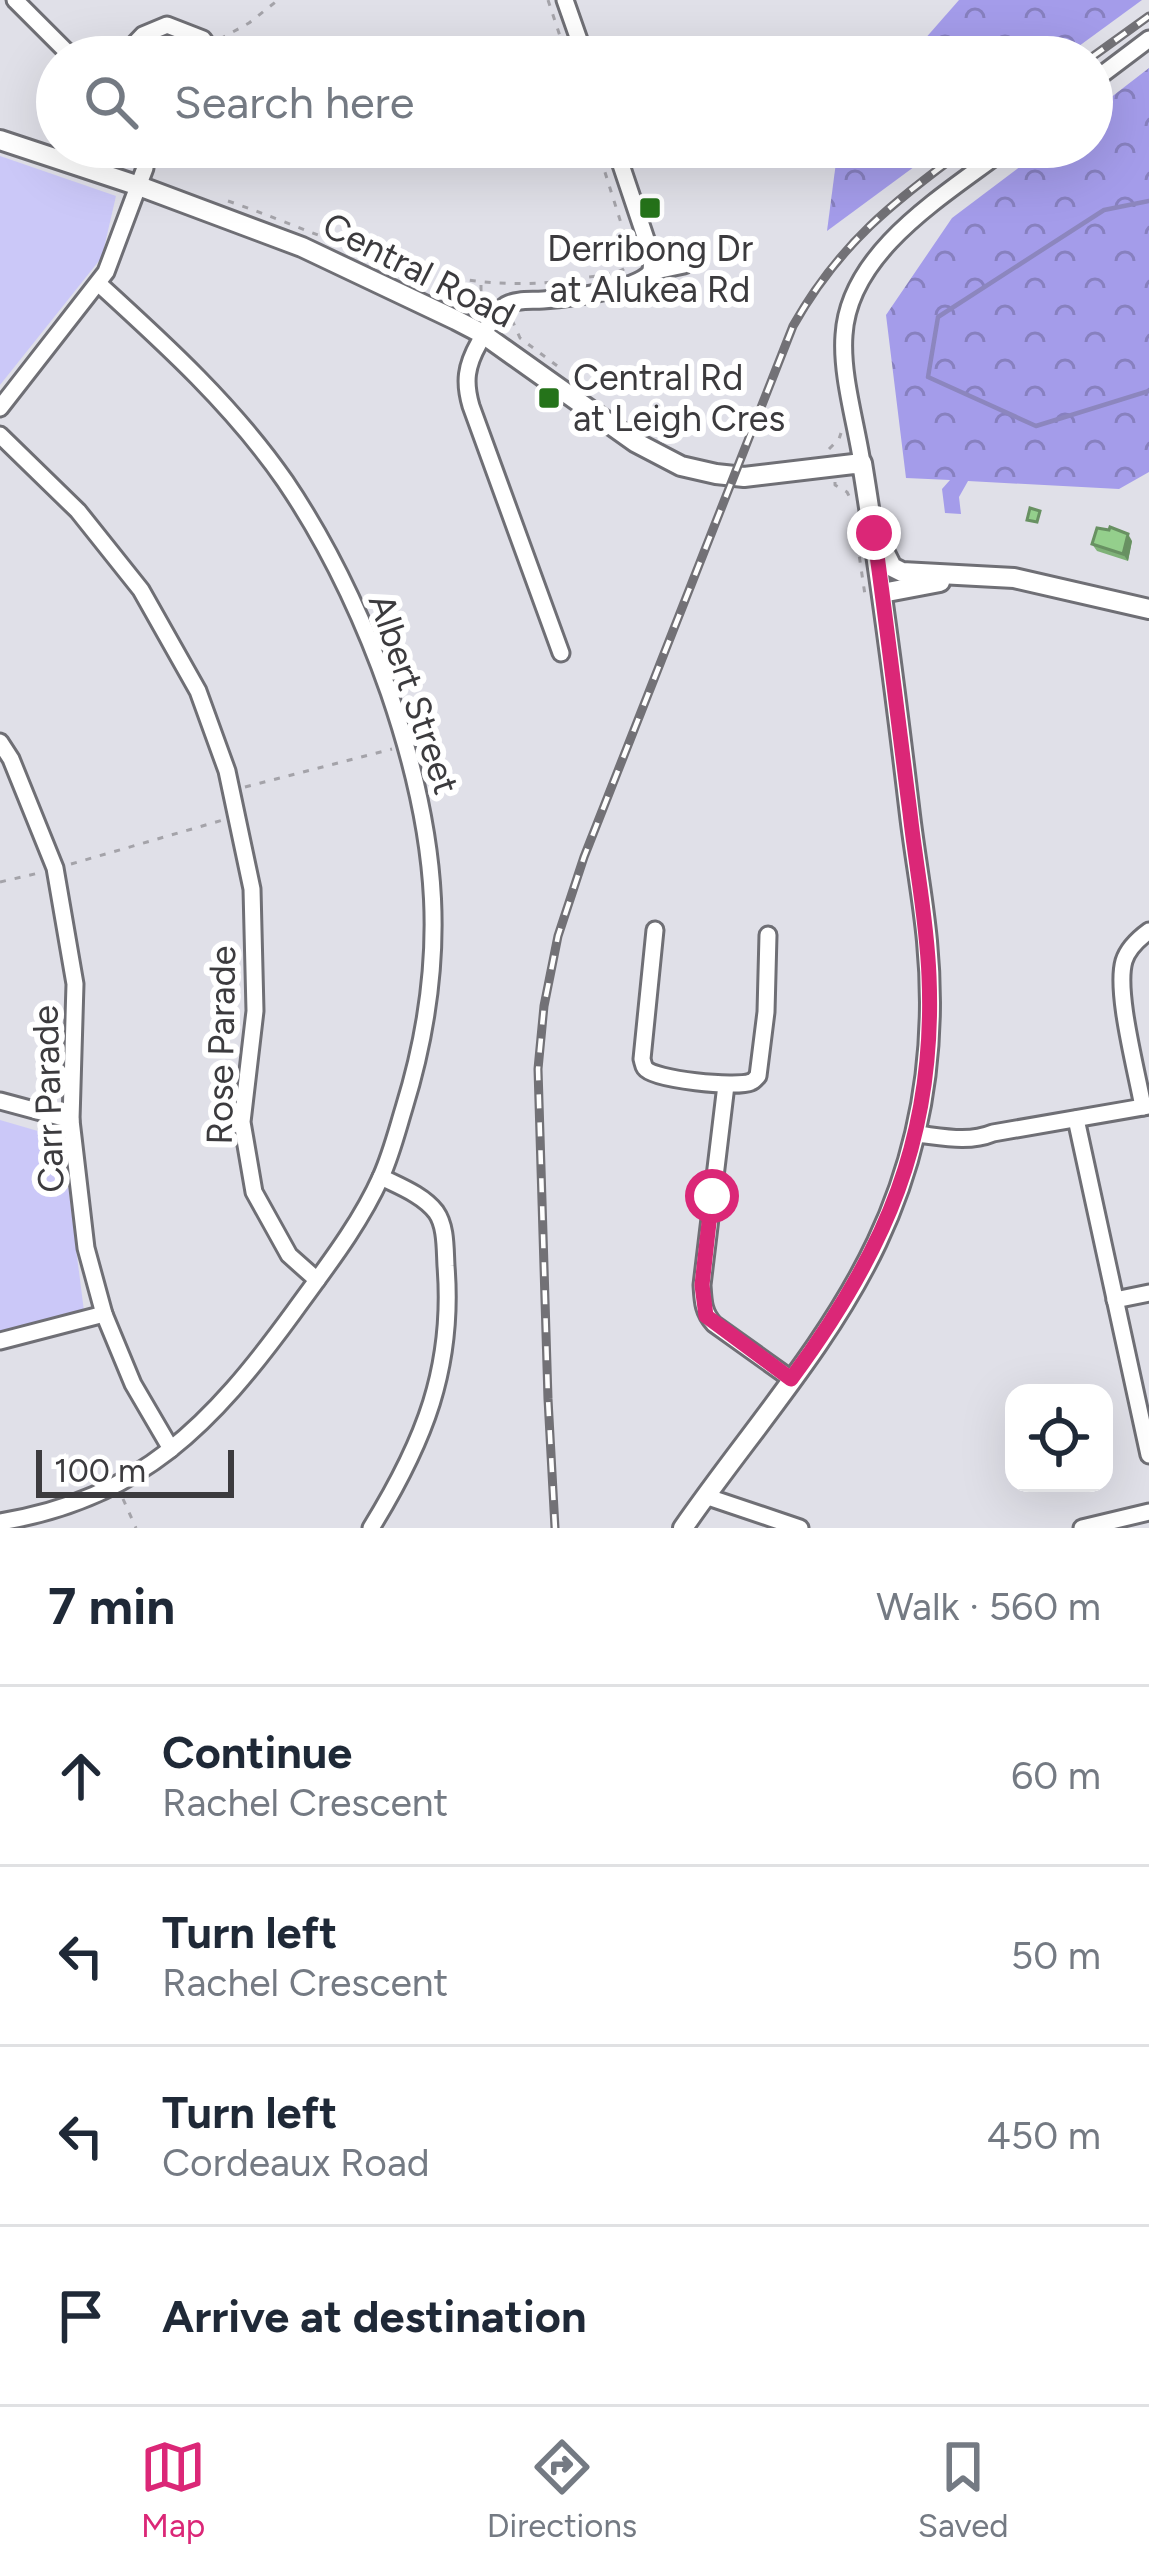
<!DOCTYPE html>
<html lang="en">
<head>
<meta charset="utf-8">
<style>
	:root { --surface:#fff; --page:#f2f2f3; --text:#1f2937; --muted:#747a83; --line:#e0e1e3; --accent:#db2777 }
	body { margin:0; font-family:Figtree,sans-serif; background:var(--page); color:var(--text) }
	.controls { position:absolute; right:36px; bottom:36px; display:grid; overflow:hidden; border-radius:24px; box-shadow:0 12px 48px #0002 }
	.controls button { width:108px; height:108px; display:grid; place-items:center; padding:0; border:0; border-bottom:3px solid var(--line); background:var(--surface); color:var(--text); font:60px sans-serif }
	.scale { position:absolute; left:36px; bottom:30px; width:198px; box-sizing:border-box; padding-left:12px; border:6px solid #3c3b3e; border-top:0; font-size:33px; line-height:42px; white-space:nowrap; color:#3c3b3e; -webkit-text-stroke:9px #fff; paint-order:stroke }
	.stop { position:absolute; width:36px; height:36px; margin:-27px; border:9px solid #db2777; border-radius:50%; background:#fff }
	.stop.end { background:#db2777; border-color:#fff; box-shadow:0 3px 12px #0008 }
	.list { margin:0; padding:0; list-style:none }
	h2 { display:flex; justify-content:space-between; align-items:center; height:156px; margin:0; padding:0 48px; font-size:51px }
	h2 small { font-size:39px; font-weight:400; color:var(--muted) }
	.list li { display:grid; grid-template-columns:78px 1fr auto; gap:36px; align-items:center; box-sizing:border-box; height:180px; padding:0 48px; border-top:3px solid var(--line) }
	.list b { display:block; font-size:45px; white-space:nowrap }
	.list p { margin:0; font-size:39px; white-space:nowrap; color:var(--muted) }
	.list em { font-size:39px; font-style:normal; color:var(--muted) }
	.icon { flex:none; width:66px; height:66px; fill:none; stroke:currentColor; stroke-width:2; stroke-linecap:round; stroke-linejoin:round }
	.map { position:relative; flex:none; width:1149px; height:1528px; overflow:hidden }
	.search { position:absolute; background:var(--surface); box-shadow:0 12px 48px #0002; left:36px; right:36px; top:36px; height:132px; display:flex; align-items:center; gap:30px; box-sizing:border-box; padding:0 42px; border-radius:66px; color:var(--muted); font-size:45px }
	.sheet { height:876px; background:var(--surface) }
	nav { display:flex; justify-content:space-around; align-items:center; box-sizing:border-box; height:168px; border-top:3px solid var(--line); background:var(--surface); font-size:33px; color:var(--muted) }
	nav a { display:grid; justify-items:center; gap:6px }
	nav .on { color:var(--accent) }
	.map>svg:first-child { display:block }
	.green { fill:#cbc8f8 }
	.forest { fill:url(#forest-crowns) }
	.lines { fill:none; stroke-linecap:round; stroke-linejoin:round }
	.stream { stroke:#8c86be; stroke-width:4.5 }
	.minor-casing { stroke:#6f6f75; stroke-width:21 }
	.major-casing { stroke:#6f6f75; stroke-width:24 }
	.path { stroke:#a4a3a9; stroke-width:3; stroke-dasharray:6 9; stroke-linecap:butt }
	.minor { stroke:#fff; stroke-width:15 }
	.major { stroke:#fff; stroke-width:18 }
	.rail-casing { stroke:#727176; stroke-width:9 }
	.rail { stroke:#fff; stroke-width:4.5; stroke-dasharray:14; stroke-linecap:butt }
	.wall { fill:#7fb278 }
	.shaded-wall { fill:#689162 }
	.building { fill:#94cf8c; stroke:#689162; stroke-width:3 }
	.route { stroke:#db2777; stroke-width:15 }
	.poi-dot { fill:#25731a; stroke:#fff; stroke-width:4.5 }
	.labels { text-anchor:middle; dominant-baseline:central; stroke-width:12; stroke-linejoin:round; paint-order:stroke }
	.poi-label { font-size:36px; fill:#3c3b3e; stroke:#fff }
	.street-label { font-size:36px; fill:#3c3b3e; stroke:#fff }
</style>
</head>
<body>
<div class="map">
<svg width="1149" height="1528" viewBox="0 0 1149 1528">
	<defs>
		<pattern id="forest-crowns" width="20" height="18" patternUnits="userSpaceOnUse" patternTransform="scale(3)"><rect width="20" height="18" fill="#a49cea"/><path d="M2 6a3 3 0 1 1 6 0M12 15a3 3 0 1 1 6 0" fill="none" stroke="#8780bf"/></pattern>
	</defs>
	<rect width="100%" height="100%" fill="#e0e0e8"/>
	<g class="green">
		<polygon points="0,156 116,196 102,257 0,385"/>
		<polygon points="0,1120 62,1138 84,1311 0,1332"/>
	</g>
	<g class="forest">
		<polygon points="959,0 1142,0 1064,57 909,57"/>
		<polygon points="1149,68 1149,472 1119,489 968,481 959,497 961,514 945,513 942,489 950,480 906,478 886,315 952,218 1046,147 1092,147 1092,112"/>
		<polygon points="838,147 941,147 827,231"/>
	</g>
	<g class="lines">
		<polyline class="stream" points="1149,201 1104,210 938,317 928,377 1036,426 1149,391"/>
		<g class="minor-casing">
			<g id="minor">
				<polyline points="15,0 72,57"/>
				<polyline points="565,0 585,57"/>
				<polyline points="127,52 151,57"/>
				<polyline points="122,57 143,35 167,25 203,39 208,46 206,57"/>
				<polyline points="1092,82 1149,39"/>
				<polyline points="615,147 652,257 651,272"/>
				<polyline points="0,408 106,272 145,168 145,147"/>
				<polyline points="0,435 78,511 141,590 198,691 227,771 252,889 255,1011 242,1122 254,1192 289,1255 317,1280"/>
				<path d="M862,463C856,423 841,375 844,335C849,250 947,194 1008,147"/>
				<path d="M561,653L471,406C464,382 466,366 479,343C485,331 494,313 506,305C517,299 531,301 543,300C569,298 634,291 651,272L684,265"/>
				<polyline points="0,742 11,759 55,868 75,984 71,1120 86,1248 104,1314 133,1384 171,1449"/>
				<path d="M655,930L642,1059C643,1062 643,1065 645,1068C653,1080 737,1088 751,1082C754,1081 756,1078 758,1076L766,1012L768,935"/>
				<path d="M726,1085L702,1285C703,1301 703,1312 714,1324L791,1379"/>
				<polyline points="0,1101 71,1120"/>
				<path d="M1143,1107C1137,1072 1115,992 1124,961C1128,948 1138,939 1149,931"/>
				<polyline points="1076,1119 1149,1455"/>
				<path d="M917,1134C943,1137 969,1143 993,1133L1149,1106"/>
				<polyline points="1115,1300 1149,1293"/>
				<polyline points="0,1341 104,1314"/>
				<polyline points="705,1496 800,1528"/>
				<path d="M0,1522C141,1499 212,1424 293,1313C324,1270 359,1226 381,1177C391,1155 397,1131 404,1108C450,959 439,838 389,692C363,618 329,546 285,481C233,406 166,345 99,284"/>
				<path d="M371,1528C424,1442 454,1368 446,1266C445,1248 446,1226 436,1212C423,1195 399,1186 381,1177"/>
				<polyline points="1082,1528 1149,1512"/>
			</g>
		</g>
		<g class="major-casing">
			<g id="major">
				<path d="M0,140L139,186L302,247L456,320L483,334L635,442L681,466L716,474L744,477L862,463C881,580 896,697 910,815C915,857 923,899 927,941C937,1046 922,1147 877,1242C828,1346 748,1434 683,1528"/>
				<polyline points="882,547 892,567 902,572 1014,578 1149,609"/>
				<polyline points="882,593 940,582"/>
			</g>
		</g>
		<g class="path">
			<polyline points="548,0 567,57"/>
			<polyline points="220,39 249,23 278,0"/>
			<path d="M228,201C353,244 445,302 583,278C600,275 622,276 633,261L597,147"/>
			<polyline points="481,285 481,291 492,301"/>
			<polyline points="512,320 520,338 564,371"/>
			<polyline points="829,449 839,439 841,433"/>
			<polyline points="835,482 835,485 847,492 851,500"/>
			<polyline points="855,527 865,595"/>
			<polyline points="245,787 392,749"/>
			<polyline points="71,864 223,820"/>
			<polyline points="0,882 39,873"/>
			<polyline points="123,1499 136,1528"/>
		</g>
		<use href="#minor" class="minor"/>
		<use href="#major" class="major"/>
		<g class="rail-casing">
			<g id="rail">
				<polyline points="1092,57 1149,16"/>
				<path d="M555,1528L548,1399L538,1069L544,1006L558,936L584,857L793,326C839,244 894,201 968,147"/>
			</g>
		</g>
		<use href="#rail" class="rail"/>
	</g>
	<polygon class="wall" points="1132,541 1128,561 1097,551 1092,544"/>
	<polygon class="shaded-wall" points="1128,534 1132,541 1128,561 1123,554"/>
	<g class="building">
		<polygon points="1030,508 1040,511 1037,522 1027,520"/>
		<polygon points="1110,527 1128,534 1123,554 1092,544 1097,528 1109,530"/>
	</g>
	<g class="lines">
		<path class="route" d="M712,1196L702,1285L706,1316L791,1379C885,1252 936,1137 929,976C927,921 916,867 910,813C898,720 887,627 874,533"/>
	</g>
	<g class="poi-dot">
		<rect x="638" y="196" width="24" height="24" rx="6"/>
		<rect x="537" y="386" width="24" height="24" rx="6"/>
	</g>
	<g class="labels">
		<g class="poi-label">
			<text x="650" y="248">Derribong Dr<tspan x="650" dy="41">at Alukea Rd</tspan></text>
			<text x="573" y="377" text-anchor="start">Central Rd<tspan x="573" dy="41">at Leigh Cres</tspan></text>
		</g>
		<g class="street-label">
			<text transform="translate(419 270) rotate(27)">Central Road</text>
			<text transform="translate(414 694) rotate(71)">Albert Street</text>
			<text transform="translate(221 1045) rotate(-89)">Rose Parade</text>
			<text transform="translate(48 1099) rotate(-92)">Carr Parade</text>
		</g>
	</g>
</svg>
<div class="controls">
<button><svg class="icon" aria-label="locate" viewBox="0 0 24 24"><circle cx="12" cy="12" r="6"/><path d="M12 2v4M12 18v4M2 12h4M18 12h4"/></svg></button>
</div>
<div class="scale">100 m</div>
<div class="stop" style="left:712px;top:1196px"></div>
<div class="stop end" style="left:874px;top:533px"></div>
<div class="search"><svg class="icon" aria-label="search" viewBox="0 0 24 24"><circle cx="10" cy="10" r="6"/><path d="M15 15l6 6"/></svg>Search here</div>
</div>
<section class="sheet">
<h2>7 min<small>Walk · 560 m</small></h2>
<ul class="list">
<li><svg class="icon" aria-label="ahead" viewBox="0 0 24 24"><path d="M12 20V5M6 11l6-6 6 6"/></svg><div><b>Continue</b><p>Rachel Crescent</p></div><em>60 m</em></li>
<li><svg class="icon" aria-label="left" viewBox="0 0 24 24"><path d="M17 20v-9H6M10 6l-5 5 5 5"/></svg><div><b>Turn left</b><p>Rachel Crescent</p></div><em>50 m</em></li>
<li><svg class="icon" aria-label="left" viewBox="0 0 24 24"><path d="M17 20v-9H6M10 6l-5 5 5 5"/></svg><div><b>Turn left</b><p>Cordeaux Road</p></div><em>450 m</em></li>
<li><svg class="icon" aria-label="arrive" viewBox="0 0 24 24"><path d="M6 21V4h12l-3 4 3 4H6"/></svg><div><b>Arrive at destination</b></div></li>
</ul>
</section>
<nav>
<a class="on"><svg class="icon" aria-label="map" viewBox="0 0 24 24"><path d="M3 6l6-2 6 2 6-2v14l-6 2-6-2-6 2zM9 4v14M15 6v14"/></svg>Map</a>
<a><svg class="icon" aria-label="directions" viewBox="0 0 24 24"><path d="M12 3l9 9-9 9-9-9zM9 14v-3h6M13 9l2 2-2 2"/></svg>Directions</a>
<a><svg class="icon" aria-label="saved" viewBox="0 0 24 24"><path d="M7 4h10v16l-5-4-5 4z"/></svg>Saved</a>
</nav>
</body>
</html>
